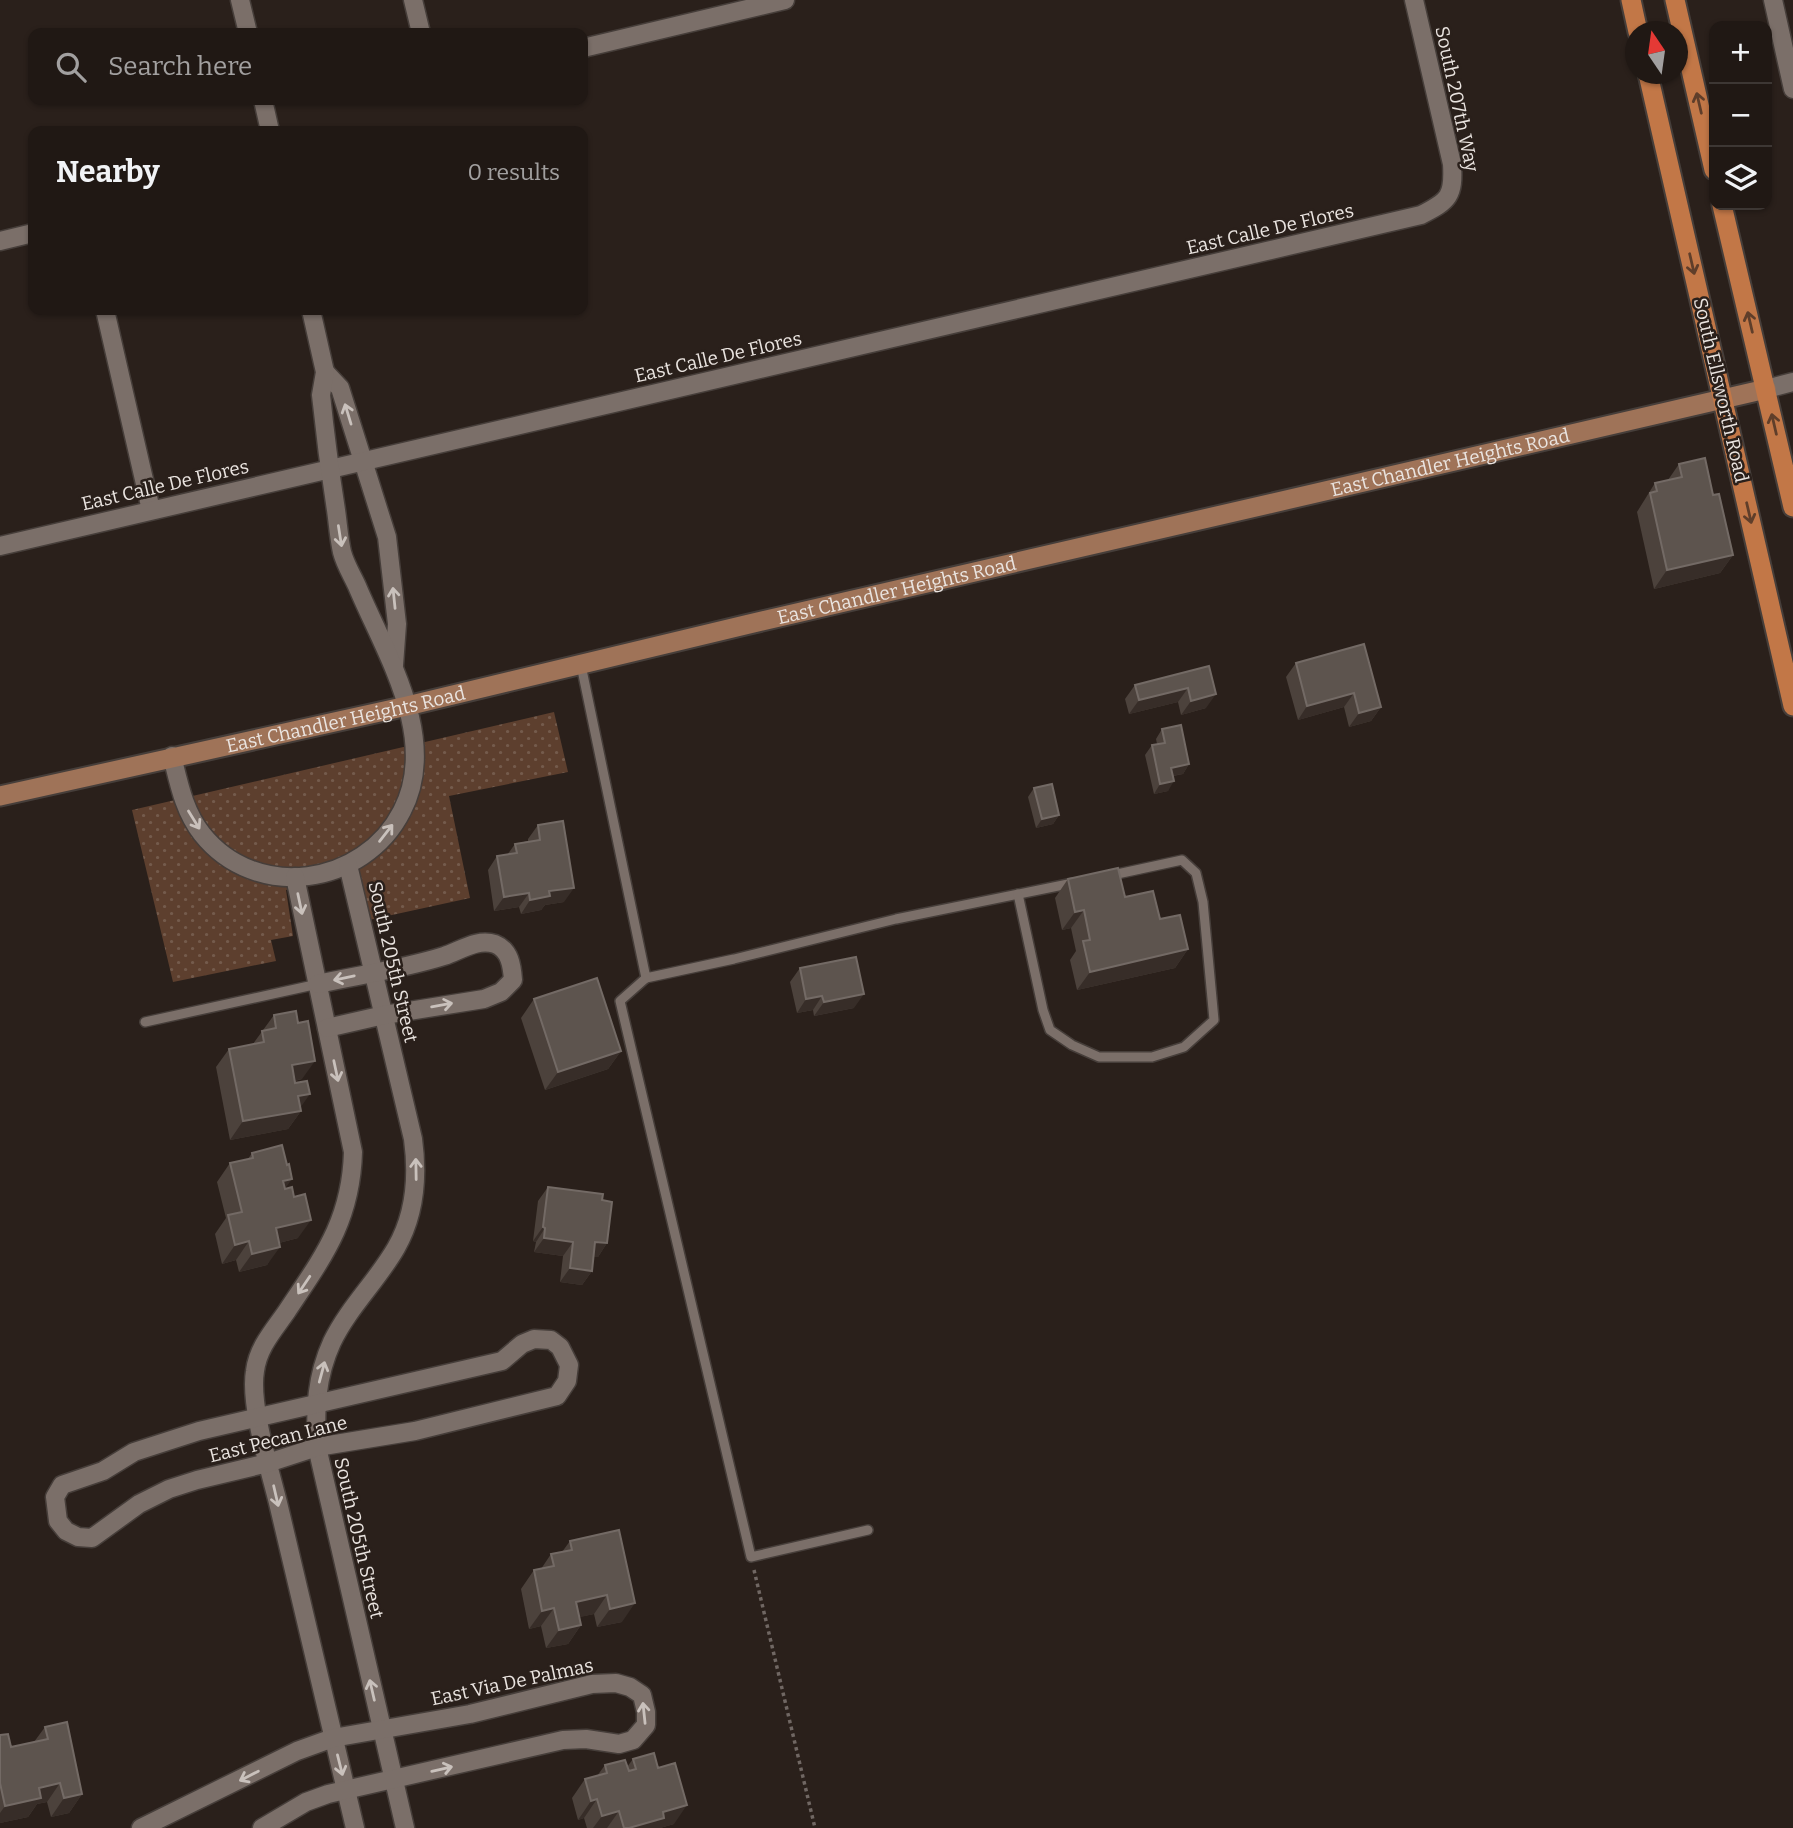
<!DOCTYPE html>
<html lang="en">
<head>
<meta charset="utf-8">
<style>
	:root { --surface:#201814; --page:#28211d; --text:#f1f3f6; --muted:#a2a0a0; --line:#3d3734 }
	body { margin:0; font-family:Bitter,serif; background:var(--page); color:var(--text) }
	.controls { position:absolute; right:21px; top:21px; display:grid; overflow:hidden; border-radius:14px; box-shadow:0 2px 5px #0004 }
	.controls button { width:63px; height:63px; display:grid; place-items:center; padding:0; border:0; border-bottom:2px solid var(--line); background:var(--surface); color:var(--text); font:35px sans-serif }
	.compass { position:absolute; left:1625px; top:21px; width:63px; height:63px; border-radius:50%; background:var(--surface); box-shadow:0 2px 5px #0004; rotate:347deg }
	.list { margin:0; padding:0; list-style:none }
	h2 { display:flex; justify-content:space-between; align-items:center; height:91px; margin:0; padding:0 28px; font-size:30px }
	h2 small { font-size:23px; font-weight:400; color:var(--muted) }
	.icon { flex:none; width:38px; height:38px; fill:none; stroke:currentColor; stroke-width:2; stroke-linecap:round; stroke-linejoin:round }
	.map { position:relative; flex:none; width:1793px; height:1828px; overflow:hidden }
	.search { position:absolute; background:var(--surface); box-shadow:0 2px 5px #0004; left:28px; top:28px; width:560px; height:77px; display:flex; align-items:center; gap:18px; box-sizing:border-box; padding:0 24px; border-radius:14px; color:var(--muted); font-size:26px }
	.panel { position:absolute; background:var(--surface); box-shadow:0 2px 5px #0004; left:28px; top:126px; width:560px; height:189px; border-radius:14px }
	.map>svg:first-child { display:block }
	.green { fill:url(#green-dots) }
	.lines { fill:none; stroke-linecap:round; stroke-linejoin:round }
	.service-casing { stroke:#463e3a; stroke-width:12 }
	.minor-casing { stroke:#463e3a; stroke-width:21 }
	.secondary-casing { stroke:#463e3a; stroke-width:23 }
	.primary-casing { stroke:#463e3a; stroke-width:23 }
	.path { stroke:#706763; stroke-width:3.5; stroke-dasharray:3.5 3.5; stroke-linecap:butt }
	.service { stroke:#7b6f69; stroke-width:9 }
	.minor { stroke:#7b6f69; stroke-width:18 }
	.secondary { stroke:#9f7358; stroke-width:19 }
	.primary { stroke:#c27747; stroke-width:19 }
	.wall { fill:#4c423c }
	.shaded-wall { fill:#372d28 }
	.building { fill:#5d544e; stroke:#736a65; stroke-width:2 }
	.oneway { stroke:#5f3e2a }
	.oneway2 { stroke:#c9c1bc }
	.labels { text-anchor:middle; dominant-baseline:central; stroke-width:5; stroke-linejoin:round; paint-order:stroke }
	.street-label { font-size:19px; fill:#eae4e0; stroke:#2a201b }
</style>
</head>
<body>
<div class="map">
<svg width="1793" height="1828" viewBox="0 0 1793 1828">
	<defs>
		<pattern id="green-dots" width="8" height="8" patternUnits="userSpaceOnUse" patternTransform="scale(1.75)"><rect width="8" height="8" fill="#5d3f2e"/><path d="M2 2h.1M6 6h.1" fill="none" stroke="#745b4c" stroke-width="1.8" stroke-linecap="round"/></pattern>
	</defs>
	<rect width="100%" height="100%" fill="#2a201b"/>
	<polygon class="green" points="554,712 568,772 449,796 470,898 369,920 360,873 286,890 293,936 271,940 276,961 173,982 132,810"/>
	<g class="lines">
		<g class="service-casing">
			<g id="service">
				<polyline points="581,665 646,978 734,959 896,919 1073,883"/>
				<polyline points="1018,894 1043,1010 1050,1030 1072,1045 1099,1057 1152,1057 1184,1047 1214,1020 1203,902 1196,873 1182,860 1108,876"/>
				<polyline points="646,978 620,1001 751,1557 868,1530"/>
				<polyline points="145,1022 318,984"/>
			</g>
		</g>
		<g class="minor-casing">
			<g id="minor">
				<polyline points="240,0 248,33"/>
				<polyline points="413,0 421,33"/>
				<polyline points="1773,0 1793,89"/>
				<polyline points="583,48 785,0"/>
				<polyline points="263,100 270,131"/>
				<polyline points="0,241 33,233"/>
				<polyline points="105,310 151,510"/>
				<polyline points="325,372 340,388 387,537 397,624 394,665"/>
				<polyline points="1766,389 1793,382"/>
				<path d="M0,546L1421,215C1449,201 1454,196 1452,164L1414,0"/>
				<path d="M172,756C179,784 184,811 202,834C256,902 364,886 402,811C440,738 385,653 357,586C352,575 345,564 342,552C339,539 338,524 336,510C330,472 325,434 321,395L325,372L311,310"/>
				<path d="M348,865L413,1139C418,1176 415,1215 396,1248C377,1281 349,1307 332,1342C316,1377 315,1409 317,1447L405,1828"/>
				<path d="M295,877L353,1152C351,1221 323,1257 287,1311C274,1330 258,1347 255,1371C249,1405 271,1473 279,1507C304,1614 330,1721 355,1828"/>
				<path d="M318,984C359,975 403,969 444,956C460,951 477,938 495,944C510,950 512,966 513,980L501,992L484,999L384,1015L327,1028"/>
				<polygon points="534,1339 551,1340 560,1347 569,1365 567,1381 557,1396 415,1431 317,1447 268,1463 197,1480 169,1489 139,1504 92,1538 78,1537 66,1531 58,1521 55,1497 62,1485 103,1471 134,1452 199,1431 502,1361 522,1344"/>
				<polyline points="141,1828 297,1751 333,1738 470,1714 592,1684 616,1683 630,1687 642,1695 646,1712 646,1725 633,1740 619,1744 586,1739 563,1740 328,1794 306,1802 262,1828"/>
			</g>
		</g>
		<g class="secondary-casing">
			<g id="secondary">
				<path id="s1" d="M0,796L407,706L745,625L1766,389"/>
			</g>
		</g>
		<g class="primary-casing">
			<g id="primary">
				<polyline points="1631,0 1638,32"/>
				<polyline points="1675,0 1714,170"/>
				<polyline points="1648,74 1793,706"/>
				<polyline points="1722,205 1793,507"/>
			</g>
		</g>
		<polyline class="path" points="754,1570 815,1828"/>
		<use href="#service" class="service"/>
		<use href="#minor" class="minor"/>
		<use href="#secondary" class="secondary"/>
		<use href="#primary" class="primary"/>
	</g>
	<g class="wall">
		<polygon points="1679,464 1713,495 1733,555 1720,573 1654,589 1637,512 1655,483 1668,480"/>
		<polygon points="1296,663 1381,707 1371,721 1349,727 1344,707 1298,720 1286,677"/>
		<polygon points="1209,666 1206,708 1181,715 1178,702 1129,714 1125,699 1135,685"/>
		<polygon points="1162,729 1189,764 1183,774 1173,776 1168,791 1154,794 1145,755 1152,745 1157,744 1156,739"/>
		<polygon points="1034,788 1059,815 1053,824 1036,828 1028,797"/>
		<polygon points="538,825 564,902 545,905 541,910 521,914 519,907 494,911 488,870 497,856 507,855 515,844 528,841 528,839"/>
		<polygon points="1068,879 1125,897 1160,919 1188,949 1175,968 1077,990 1070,960 1076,951 1071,928 1062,930 1055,898"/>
		<polygon points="800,968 854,1008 814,1016 813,1010 797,1013 790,982"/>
		<polygon points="534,999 621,1051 608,1069 545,1090 521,1018"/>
		<polygon points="274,1015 302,1079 295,1081 301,1111 288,1129 230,1140 216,1067 229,1049 253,1044"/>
		<polygon points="252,1153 286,1188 298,1238 279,1243 267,1265 239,1272 236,1260 222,1264 215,1234 226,1218 217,1182 230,1163 248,1159"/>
		<polygon points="548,1187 602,1200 607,1243 598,1257 593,1256 592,1271 582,1285 560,1282 563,1256 534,1252 536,1242 533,1241 538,1201"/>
		<polygon points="619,1530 622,1622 597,1627 594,1614 579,1617 581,1625 568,1644 546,1648 541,1626 529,1629 521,1589 534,1570 541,1569 551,1554 562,1552 570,1541"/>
		<polygon points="45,1727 82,1794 69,1813 51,1817 47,1802 37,1804 28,1817 0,1823 0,1735 11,1747 34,1742"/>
		<polygon points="633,1759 674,1824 660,1828 587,1828 584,1818 578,1820 572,1798 585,1779 597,1776 605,1765 627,1767"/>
	</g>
	<g class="shaded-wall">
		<polygon points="1733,555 1720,573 1654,589 1667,570"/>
		<polygon points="1188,688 1178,702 1129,714 1139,700"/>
		<polygon points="1354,693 1344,707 1298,720 1307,706"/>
		<polygon points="1216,694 1206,708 1181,715 1191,701"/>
		<polygon points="1381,707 1371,721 1349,727 1359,713"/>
		<polygon points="1189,764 1183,774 1165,777 1171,768"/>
		<polygon points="1174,781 1168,791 1154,794 1160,784"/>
		<polygon points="1059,815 1053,824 1036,828 1042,819"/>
		<polygon points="574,888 564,902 545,905 541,910 521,914 530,900 549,891"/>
		<polygon points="529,893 519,907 494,911 504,897"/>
		<polygon points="1084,910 1071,928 1062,930 1075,912"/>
		<polygon points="1188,949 1175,968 1077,990 1090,972"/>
		<polygon points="864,994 854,1008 814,1016 824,1002"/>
		<polygon points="822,996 813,1010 797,1013 806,999"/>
		<polygon points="621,1051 608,1069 545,1090 558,1072"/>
		<polygon points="315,1061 302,1079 279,1084 292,1065"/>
		<polygon points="310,1094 298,1111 301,1111 288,1129 230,1140 243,1121 298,1096"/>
		<polygon points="292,1179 279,1197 283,1181"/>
		<polygon points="311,1220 298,1238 263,1247 276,1228"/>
		<polygon points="543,1227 545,1228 536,1242 533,1241"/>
		<polygon points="544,1238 573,1242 563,1256 534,1252"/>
		<polygon points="249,1241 236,1260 222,1264 235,1245"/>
		<polygon points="595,1242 607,1243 598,1257 585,1256"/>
		<polygon points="280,1247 267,1265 239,1272 252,1254"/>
		<polygon points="570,1268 592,1271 582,1285 560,1282"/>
		<polygon points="607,1595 594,1614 563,1621 576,1602"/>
		<polygon points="635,1603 622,1622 597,1627 610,1609"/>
		<polygon points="554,1608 541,1626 529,1629 542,1611"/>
		<polygon points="581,1625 568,1644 546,1648 559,1630"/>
		<polygon points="60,1783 47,1802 37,1804 28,1817 0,1823 0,1813 5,1806 39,1788"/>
		<polygon points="82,1794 69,1813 51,1817 64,1798"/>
		<polygon points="597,1799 584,1818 578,1820 591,1801"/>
		<polygon points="687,1805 674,1824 660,1828 629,1828 663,1812"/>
		<polygon points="619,1811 607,1828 593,1828 602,1816"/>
	</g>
	<g class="building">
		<polygon points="1705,458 1713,495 1719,494 1733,555 1667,570 1650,493 1657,491 1655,483 1682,477 1679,464"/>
		<polygon points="1364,644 1381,707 1359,713 1354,693 1307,706 1296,663"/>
		<polygon points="1209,666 1216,694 1191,701 1188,688 1139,700 1135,685"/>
		<polygon points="1181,725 1189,764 1171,768 1174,781 1160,784 1152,745 1165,743 1162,729"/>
		<polygon points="1052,784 1059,815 1042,819 1034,788"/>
		<polygon points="563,821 574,888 549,891 550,896 530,900 529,893 504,897 497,856 517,853 515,844 540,840 538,825"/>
		<polygon points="1118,868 1125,897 1153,891 1160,919 1180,915 1188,949 1090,972 1083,941 1090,940 1084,910 1075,912 1068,879"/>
		<polygon points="856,957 864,994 824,1002 822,996 806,999 800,968"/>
		<polygon points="597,978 621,1051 558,1072 534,999"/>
		<polygon points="296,1011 298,1023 308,1021 315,1061 292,1065 295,1083 307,1081 310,1094 298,1096 301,1111 243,1121 229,1049 264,1042 262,1031 276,1028 274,1015"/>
		<polygon points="282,1145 287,1165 289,1164 292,1179 283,1181 285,1189 292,1187 294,1197 305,1194 311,1220 276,1228 280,1247 252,1254 249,1241 235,1245 228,1215 242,1212 230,1163 253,1158 252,1153"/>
		<polygon points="548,1187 603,1194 602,1200 612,1202 607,1243 595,1242 592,1271 570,1268 573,1242 544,1238 545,1228 543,1227"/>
		<polygon points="619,1530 635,1603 610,1609 607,1595 576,1602 581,1625 559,1630 554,1608 542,1611 534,1570 554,1566 551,1554 572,1550 570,1541"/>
		<polygon points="67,1722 82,1794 64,1798 60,1783 39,1788 41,1798 5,1806 0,1783 0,1735 8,1734 11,1747 48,1739 45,1727"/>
		<polygon points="654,1753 658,1768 675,1763 687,1805 663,1812 664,1818 629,1828 624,1828 619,1811 602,1816 597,1799 591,1801 585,1779 607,1773 605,1765 625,1760 629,1771 636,1769 633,1759"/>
	</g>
	<defs><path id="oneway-shaft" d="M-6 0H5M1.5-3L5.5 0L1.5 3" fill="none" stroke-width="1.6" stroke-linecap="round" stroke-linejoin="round" transform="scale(1.75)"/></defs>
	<g class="oneway">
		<use href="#oneway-shaft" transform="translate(1699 103) rotate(-103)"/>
		<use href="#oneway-shaft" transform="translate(1692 264) rotate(77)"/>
		<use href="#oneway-shaft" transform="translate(1750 322) rotate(-103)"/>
		<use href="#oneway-shaft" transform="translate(1774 424) rotate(-103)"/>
		<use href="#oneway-shaft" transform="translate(1749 513) rotate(77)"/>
	</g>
	<g class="oneway2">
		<use href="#oneway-shaft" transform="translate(348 414) rotate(-107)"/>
		<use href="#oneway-shaft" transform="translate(340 536) rotate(81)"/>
		<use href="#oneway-shaft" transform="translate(394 598) rotate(-96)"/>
		<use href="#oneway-shaft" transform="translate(194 820) rotate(58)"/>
		<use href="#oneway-shaft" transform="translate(386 833) rotate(-52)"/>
		<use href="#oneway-shaft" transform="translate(300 904) rotate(78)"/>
		<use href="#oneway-shaft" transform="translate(344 978) rotate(168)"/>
		<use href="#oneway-shaft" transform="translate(442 1005) rotate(-10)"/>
		<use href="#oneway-shaft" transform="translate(336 1071) rotate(78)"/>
		<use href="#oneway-shaft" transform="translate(416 1169) rotate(-91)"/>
		<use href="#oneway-shaft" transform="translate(304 1285) rotate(124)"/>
		<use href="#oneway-shaft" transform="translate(322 1372) rotate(-75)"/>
		<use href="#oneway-shaft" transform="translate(276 1496) rotate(77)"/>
		<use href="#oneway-shaft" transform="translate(372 1690) rotate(-103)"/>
		<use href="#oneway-shaft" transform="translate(644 1713) rotate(-96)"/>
		<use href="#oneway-shaft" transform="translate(340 1765) rotate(76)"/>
		<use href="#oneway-shaft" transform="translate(442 1769) rotate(-13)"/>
		<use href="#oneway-shaft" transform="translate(249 1776) rotate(153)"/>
	</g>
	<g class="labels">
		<g class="street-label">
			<text transform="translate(1457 99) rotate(78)">South 207th Way</text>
			<text transform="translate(1270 229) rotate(-13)">East Calle De Flores</text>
			<text transform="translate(718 357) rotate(-13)">East Calle De Flores</text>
			<text transform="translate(1721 390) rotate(77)">South Ellsworth Road</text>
			<text stroke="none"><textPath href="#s1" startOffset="1488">East Chandler Heights Road</textPath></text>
			<text transform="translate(165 485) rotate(-13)">East Calle De Flores</text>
			<text stroke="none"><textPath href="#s1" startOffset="920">East Chandler Heights Road</textPath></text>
			<text stroke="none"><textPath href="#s1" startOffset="354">East Chandler Heights Road</textPath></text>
			<text transform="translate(393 962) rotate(77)">South 205th Street</text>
			<text transform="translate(278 1439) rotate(-14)">East Pecan Lane</text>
			<text transform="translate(359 1538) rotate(77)">South 205th Street</text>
			<text transform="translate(512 1682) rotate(-12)">East Via De Palmas</text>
		</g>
	</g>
</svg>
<div class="controls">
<button>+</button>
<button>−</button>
<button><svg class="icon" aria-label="layers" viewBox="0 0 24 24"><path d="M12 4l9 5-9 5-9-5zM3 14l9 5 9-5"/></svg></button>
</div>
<svg class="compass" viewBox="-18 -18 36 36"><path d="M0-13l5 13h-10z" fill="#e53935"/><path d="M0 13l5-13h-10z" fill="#a2a0a0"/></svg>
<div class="search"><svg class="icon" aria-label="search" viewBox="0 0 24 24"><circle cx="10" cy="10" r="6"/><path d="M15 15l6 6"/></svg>Search here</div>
<section class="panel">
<h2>Nearby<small>0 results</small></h2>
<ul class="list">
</ul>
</section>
</div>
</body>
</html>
